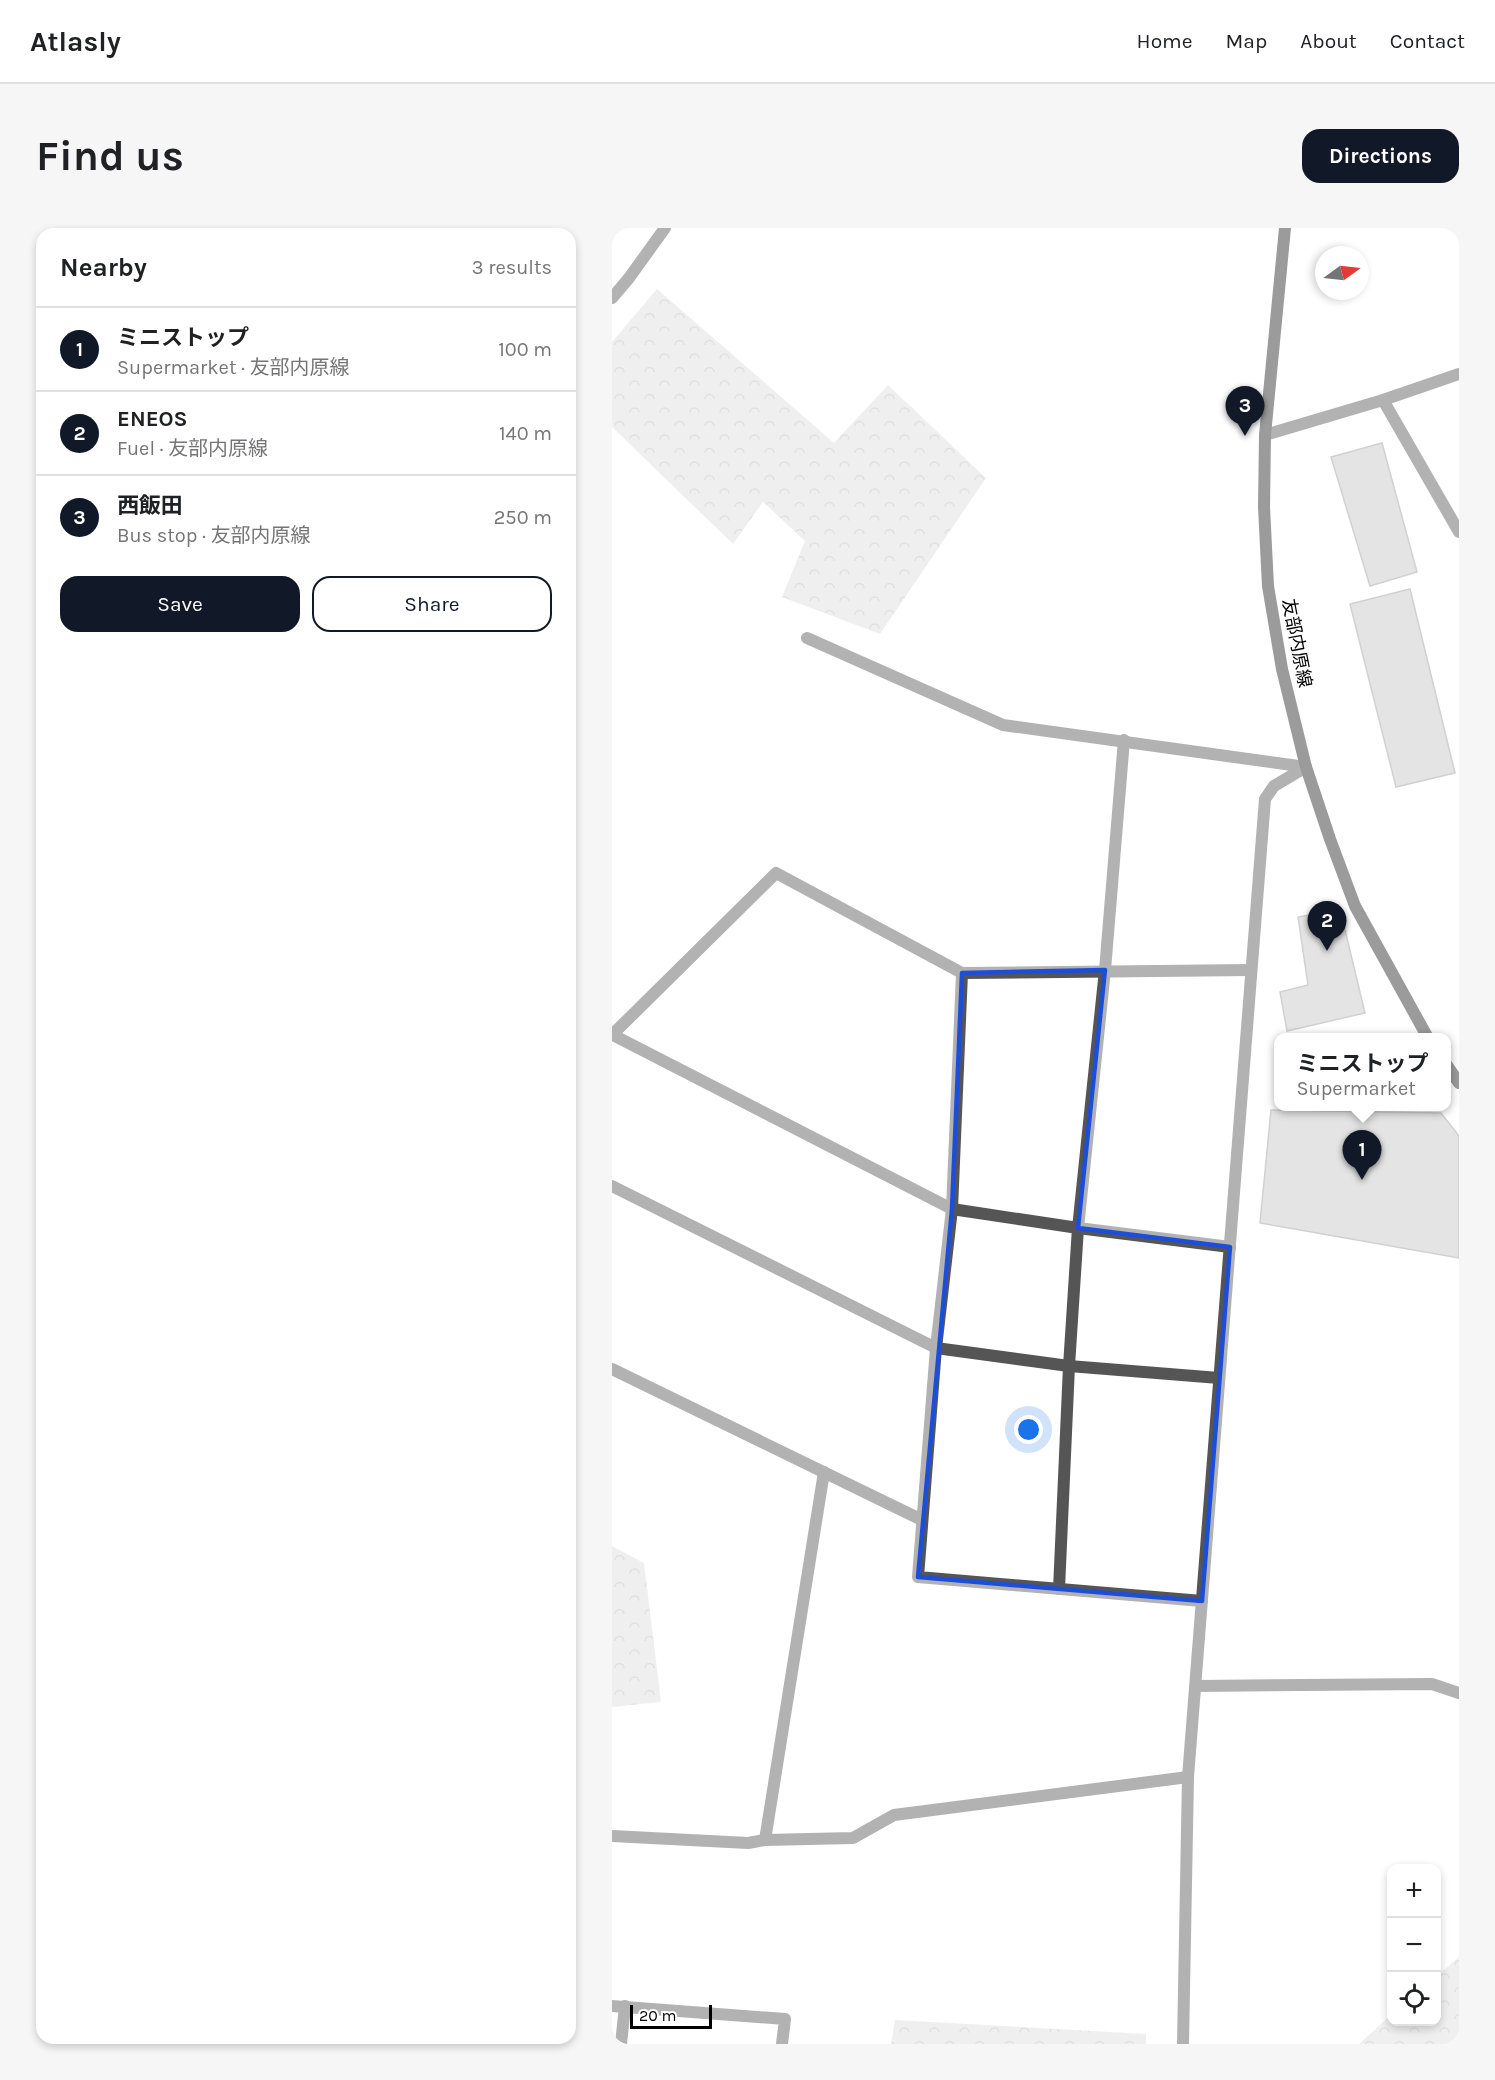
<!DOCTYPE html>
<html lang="en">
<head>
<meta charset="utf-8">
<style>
	:root { --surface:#fff; --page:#f6f6f6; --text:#202124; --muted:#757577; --line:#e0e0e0; --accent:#111827 }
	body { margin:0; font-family:Karla,"Noto Sans JP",sans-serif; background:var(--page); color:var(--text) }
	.controls { position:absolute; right:18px; bottom:18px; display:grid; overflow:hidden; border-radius:12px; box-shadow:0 3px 9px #0003 }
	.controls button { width:54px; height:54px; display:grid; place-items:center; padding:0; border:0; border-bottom:2px solid var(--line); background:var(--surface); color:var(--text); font:30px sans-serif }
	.compass { position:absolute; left:703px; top:18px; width:54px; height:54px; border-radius:50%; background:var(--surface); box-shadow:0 3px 9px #0003; rotate:75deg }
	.scale { position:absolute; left:18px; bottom:15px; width:82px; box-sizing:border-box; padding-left:6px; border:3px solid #000; border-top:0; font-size:16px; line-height:21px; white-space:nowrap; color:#000; -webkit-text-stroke:4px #fff; paint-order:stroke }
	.you { position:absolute; left:417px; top:1202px; width:21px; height:21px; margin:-15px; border:4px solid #fff; border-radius:50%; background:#1a73e8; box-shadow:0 0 0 9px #1a73e833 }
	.badge { display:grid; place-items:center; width:39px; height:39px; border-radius:50%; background:var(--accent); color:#fff; font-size:20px; font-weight:700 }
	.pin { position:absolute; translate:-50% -50px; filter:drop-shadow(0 2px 3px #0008) }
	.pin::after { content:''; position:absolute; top:32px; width:21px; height:18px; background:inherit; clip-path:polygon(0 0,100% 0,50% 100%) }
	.popup { position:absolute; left:662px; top:805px; width:177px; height:78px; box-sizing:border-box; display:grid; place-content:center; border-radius:12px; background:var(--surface); filter:drop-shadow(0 2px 4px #0005); font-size:20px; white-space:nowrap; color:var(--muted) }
	.popup b { font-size:22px; color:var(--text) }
	.popup::after { content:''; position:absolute; left:50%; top:100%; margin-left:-12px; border:12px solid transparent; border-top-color:var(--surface) }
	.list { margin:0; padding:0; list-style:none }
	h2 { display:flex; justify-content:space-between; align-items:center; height:78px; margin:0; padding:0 24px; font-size:26px }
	h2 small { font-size:20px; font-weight:400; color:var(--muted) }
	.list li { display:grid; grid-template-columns:39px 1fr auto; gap:18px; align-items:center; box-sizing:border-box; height:84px; padding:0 24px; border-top:2px solid var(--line) }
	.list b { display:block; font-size:22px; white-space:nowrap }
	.list p { margin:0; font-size:20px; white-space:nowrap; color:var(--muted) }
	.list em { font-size:20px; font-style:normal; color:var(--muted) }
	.actions { display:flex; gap:12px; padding:18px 24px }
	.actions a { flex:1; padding:14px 0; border:2px solid var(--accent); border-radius:18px; text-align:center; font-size:21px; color:var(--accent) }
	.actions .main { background:var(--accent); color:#fff }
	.icon { flex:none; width:33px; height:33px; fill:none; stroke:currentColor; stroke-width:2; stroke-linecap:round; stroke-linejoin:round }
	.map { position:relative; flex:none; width:847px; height:1816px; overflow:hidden; border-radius:18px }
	header { display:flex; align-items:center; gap:36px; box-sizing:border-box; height:84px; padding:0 30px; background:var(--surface); border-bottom:2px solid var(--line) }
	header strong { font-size:28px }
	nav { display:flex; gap:33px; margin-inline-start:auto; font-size:21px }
	.intro { display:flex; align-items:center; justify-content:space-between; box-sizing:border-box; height:144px; padding:0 36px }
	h1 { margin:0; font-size:42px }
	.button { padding:15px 27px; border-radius:18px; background:var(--accent); color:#fff; font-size:21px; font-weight:700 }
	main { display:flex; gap:36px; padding:0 36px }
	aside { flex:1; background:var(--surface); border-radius:18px; box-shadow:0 3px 9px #0003 }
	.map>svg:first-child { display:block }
	.forest { fill:url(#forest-crowns) }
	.building { fill:#c4c4c4; stroke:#999; stroke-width:1.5 }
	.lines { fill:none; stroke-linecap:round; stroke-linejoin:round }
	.minor { stroke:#555; stroke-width:12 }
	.secondary { stroke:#222; stroke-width:12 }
	.marked { fill:none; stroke:#1d4ed8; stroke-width:4.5; stroke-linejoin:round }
	.labels { text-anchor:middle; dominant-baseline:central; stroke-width:4.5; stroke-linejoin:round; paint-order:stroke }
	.street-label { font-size:18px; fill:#000; stroke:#fff }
</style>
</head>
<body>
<header>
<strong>Atlasly</strong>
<nav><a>Home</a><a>Map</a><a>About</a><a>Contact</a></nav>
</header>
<div class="intro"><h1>Find us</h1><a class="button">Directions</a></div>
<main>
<aside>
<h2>Nearby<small>3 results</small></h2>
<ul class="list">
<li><span class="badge">1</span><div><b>ミニストップ</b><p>Supermarket · 友部内原線</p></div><em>100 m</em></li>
<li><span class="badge">2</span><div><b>ENEOS</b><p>Fuel · 友部内原線</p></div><em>140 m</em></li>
<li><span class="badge">3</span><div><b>西飯田</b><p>Bus stop · 友部内原線</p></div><em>250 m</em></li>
</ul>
<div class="actions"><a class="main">Save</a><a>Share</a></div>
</aside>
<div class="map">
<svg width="847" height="1816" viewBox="0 0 847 1816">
	<defs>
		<pattern id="forest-crowns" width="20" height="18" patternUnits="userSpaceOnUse" patternTransform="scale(1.5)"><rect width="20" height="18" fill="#dcdcdc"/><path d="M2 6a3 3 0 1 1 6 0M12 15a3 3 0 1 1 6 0" fill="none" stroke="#bbb"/></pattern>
	</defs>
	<rect width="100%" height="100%" fill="#fff"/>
	<g class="forest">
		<polygon points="45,61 222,215 276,157 374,250 268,406 170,369 193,313 151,274 121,316 0,199 0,114"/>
		<polygon points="0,1318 32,1335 49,1474 0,1479"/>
		<polygon points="847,1729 847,1816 747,1816 779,1787 780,1794 824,1794 825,1748"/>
		<polygon points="283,1792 534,1806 534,1816 279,1816"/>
	</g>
	<g class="building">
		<polygon points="770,215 805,344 758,358 719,229"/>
		<polygon points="798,361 843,545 784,559 738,376"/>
		<polygon points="728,681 753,785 675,803 668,764 696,757 686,689"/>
		<polygon points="659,882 829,885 847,908 847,1030 648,995"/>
	</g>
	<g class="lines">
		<g class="minor">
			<polyline points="0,70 17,50 53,0"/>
			<polyline points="771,172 847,304"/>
			<polyline points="653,207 771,172 847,146"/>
			<polyline points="195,410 391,497 694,539"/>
			<polyline points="350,745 340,981 324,1120 306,1349 590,1373"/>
			<polyline points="0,807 164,645 350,745 639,742"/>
			<polyline points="1,807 340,981 466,1000 618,1019"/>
			<polyline points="0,958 324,1120 457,1138 607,1150"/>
			<polyline points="0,1141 310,1292"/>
			<polyline points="447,1361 457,1138 466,1000 493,742 512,512"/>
			<polyline points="584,1458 820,1456 847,1465"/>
			<polyline points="0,1608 136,1615 153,1612 241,1610 282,1587 576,1549"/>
			<polyline points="153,1612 212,1244"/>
			<polyline points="0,1778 173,1791 170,1816"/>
			<polyline points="9,1816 13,1778"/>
			<polyline points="571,1816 576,1549 653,571 662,558 694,539"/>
		</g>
		<g class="secondary">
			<polyline points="673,0 653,207 652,279 656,358 670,441 694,539 718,611 743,678 816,810"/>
			<polyline points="834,836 847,855"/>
		</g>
	</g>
	<path d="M0 0H847V1816H0ZM493,742L466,1000L618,1019L590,1373L306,1349L340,981L350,745Z" fill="#fff" fill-opacity=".55" fill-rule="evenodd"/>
	<path class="marked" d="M493,742L466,1000L618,1019L590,1373L306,1349L340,981L350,745Z"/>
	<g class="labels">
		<g class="street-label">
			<text transform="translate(685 415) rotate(79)">友部内原線</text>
		</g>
	</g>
</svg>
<div class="controls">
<button>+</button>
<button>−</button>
<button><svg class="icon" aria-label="locate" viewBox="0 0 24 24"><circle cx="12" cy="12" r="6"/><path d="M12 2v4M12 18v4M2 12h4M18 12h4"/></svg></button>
</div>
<svg class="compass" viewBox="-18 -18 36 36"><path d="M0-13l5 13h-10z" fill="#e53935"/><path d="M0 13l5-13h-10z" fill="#757577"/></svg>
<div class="scale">20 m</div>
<div class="you"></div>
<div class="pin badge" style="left:750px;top:952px">1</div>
<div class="popup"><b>ミニストップ</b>Supermarket</div>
<div class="pin badge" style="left:715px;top:723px">2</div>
<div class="pin badge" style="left:633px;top:208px">3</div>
</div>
</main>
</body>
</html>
